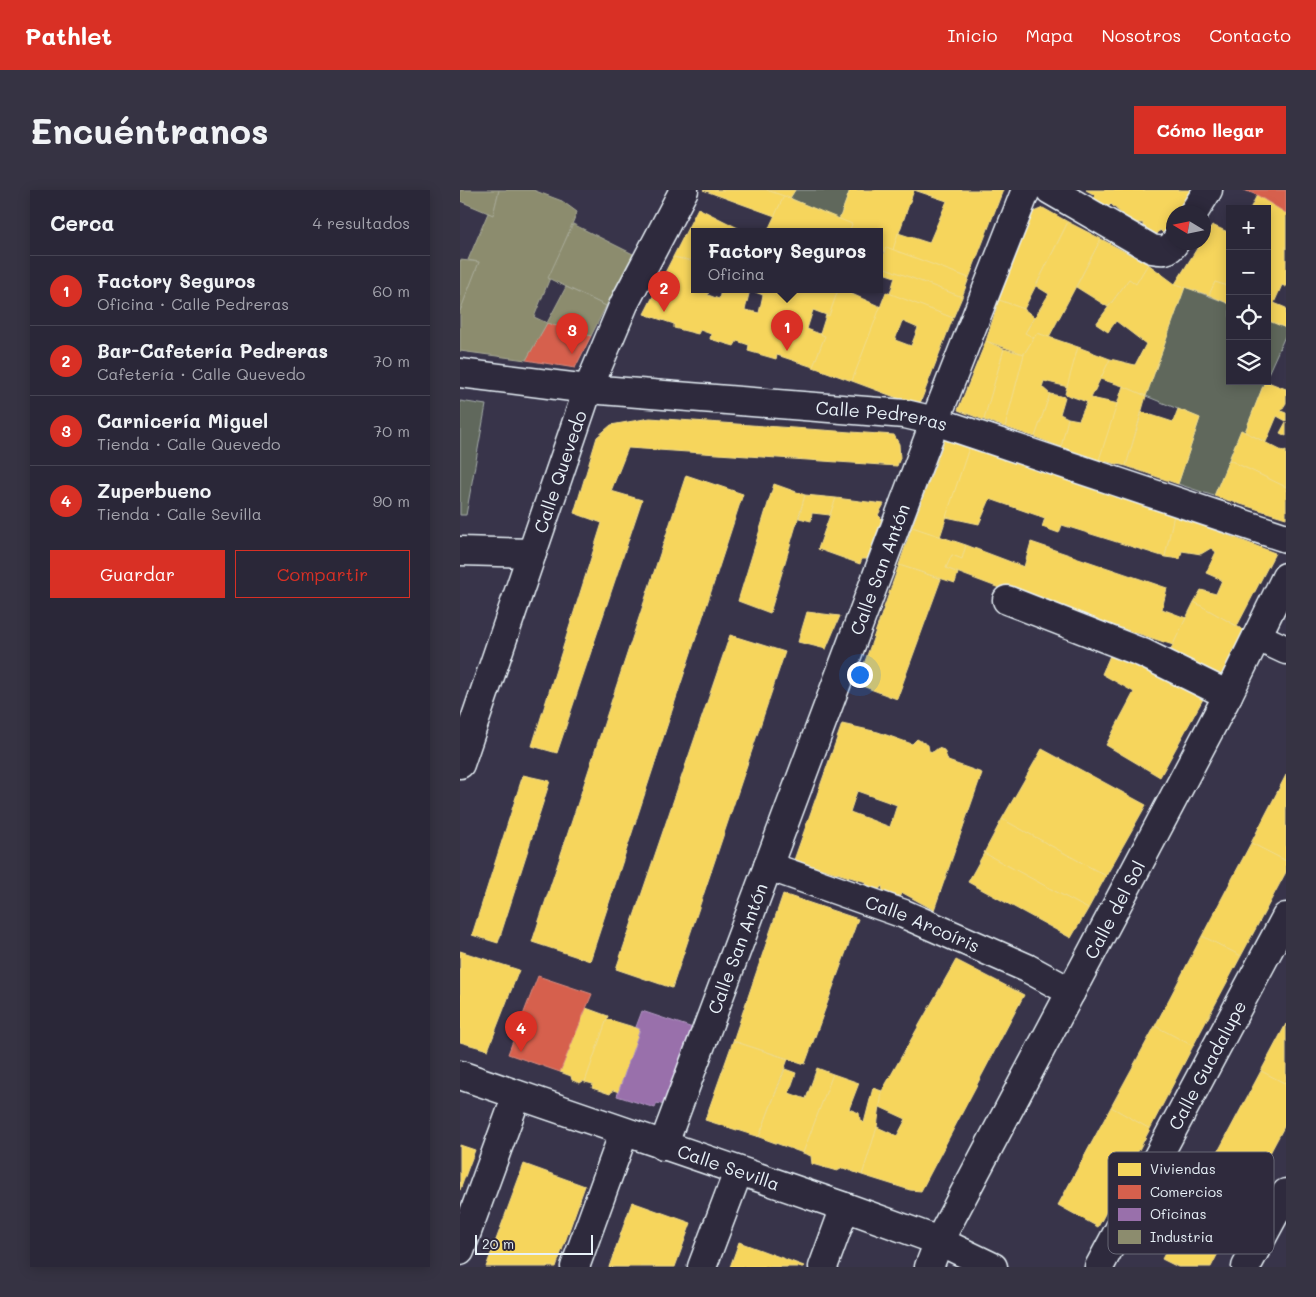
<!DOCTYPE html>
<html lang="es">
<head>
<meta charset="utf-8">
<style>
	:root { --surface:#2a2738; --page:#363343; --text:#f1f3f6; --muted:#a5a5ae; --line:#464453; --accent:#d93025 }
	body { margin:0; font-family:Mali,sans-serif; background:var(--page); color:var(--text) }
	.controls { position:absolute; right:15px; top:15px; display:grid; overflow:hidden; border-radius:0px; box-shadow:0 2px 12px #0003 }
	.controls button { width:45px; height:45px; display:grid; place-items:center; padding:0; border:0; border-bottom:1px solid var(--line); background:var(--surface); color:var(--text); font:25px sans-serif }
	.compass { position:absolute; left:706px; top:15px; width:45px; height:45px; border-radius:50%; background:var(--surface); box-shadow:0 2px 12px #0003; rotate:280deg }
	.scale { position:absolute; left:15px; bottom:12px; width:118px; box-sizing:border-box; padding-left:5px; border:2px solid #e8f1f8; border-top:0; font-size:14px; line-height:18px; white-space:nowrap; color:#e8f1f8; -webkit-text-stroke:4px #2f2a3d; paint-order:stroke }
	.you { position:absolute; left:399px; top:484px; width:18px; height:18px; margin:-12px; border:4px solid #fff; border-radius:50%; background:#1a73e8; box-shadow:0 0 0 8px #1a73e833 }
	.badge { display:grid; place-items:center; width:32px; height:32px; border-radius:50%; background:var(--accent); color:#fff; font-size:16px; font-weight:700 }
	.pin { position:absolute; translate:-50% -41px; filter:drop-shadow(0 1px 2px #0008) }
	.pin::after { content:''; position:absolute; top:26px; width:18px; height:15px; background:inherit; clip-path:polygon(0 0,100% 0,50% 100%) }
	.popup { position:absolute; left:231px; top:38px; width:192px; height:65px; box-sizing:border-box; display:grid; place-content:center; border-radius:0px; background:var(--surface); filter:drop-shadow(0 1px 4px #0005); font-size:16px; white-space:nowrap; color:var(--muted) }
	.popup b { font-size:19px; color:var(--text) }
	.popup::after { content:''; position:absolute; left:50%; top:100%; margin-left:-10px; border:10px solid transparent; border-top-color:var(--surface) }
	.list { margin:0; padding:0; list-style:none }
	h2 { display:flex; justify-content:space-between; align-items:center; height:65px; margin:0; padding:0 20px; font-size:21px }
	h2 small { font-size:16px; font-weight:400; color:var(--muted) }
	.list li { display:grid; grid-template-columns:32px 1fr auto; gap:15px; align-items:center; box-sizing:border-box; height:70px; padding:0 20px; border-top:1px solid var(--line) }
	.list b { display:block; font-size:19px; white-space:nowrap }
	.list p { margin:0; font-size:16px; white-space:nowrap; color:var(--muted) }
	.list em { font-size:16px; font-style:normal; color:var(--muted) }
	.actions { display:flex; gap:10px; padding:15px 20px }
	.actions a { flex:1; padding:11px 0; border:1px solid var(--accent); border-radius:0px; text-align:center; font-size:18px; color:var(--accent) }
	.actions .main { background:var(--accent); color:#fff }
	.icon { flex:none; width:28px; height:28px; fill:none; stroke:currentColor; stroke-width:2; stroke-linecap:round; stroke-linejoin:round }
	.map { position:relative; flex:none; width:826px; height:1077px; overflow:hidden; border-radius:0px }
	header { display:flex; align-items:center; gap:30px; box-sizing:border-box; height:70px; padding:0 25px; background:var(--accent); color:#fff }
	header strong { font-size:24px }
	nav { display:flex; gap:28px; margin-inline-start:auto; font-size:18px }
	.intro { display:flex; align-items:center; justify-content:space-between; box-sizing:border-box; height:120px; padding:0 30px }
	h1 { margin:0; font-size:35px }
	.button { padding:12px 22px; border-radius:0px; background:var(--accent); color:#fff; font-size:18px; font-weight:700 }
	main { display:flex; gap:30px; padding:0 30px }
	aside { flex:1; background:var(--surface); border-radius:0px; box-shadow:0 2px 12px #0003 }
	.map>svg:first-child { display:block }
	.green { fill:#60685b; stroke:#a4acaa }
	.homes { fill:#f6d55c; stroke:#f2dd8b; fill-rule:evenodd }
	.shops { fill:#d6604d; stroke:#db8c80 }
	.offices { fill:#9970ab; stroke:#b197c2 }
	.industry { fill:#8c8c6e; stroke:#a8aa97 }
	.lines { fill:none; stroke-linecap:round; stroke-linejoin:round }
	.pedestrian-casing { stroke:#e8f1f8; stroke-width:31 }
	.minor-casing { stroke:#e8f1f8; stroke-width:31 }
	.tertiary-casing { stroke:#e8f1f8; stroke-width:31 }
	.secondary-casing { stroke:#e8f1f8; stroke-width:31 }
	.pedestrian { stroke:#2f2a3d; stroke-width:28 }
	.minor { stroke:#2f2a3d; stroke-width:28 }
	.tertiary { stroke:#2f2a3d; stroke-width:28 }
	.secondary { stroke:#2f2a3d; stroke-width:28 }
	.labels { text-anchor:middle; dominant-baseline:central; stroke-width:5; stroke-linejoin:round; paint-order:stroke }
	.street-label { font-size:18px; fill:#e8f1f8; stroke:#2f2a3d }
	.key { fill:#2f2a3d; stroke:#666675; stroke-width:1 }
	.key-label { font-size:14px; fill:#e8f1f8 }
</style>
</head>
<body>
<header>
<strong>Pathlet</strong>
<nav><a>Inicio</a><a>Mapa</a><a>Nosotros</a><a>Contacto</a></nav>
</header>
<div class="intro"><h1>Encuéntranos</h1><a class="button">Cómo llegar</a></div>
<main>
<aside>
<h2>Cerca<small>4 resultados</small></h2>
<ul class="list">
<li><span class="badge">1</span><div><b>Factory Seguros</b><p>Oficina · Calle Pedreras</p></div><em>60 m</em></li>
<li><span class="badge">2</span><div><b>Bar-Cafetería Pedreras</b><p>Cafetería · Calle Quevedo</p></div><em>70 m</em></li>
<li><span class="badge">3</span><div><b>Carnicería Miguel</b><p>Tienda · Calle Quevedo</p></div><em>70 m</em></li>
<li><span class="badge">4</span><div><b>Zuperbueno</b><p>Tienda · Calle Sevilla</p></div><em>90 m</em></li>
</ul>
<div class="actions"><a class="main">Guardar</a><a>Compartir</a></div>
</aside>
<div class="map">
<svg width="826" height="1077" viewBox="0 0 826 1077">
	<rect width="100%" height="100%" fill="#38344a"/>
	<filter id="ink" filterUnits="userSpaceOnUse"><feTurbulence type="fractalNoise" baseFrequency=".02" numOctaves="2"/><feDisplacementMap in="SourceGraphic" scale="10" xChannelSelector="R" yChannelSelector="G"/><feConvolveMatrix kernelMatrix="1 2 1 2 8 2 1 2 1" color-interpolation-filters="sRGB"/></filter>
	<g filter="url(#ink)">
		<g class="green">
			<polygon points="335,0 390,0 379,30 330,8"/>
			<polygon points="725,97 770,114 770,191 805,191 785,242 781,240 754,306 718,294 740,228 686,206"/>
			<polygon points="807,130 826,138 826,144 807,186"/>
			<polygon points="0,211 26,215 6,325 0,325"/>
		</g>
		<g class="homes">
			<polygon points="243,0 307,0 324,6 315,26"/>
			<polygon points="307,0 335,0 330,8"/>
			<polygon points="390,0 454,0 433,60 426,57 425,62 420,60 420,42 389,42 392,34 379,30"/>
			<polygon points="454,0 543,0 509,88 433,60 438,43 469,53 487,11"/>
			<polygon points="626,0 732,0 725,14 717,22 714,22 714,34 710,41 706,39 703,43 700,40 697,44 683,37 683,33 676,33 667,29 651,14 647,18 633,10 635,5"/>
			<polygon points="797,5 826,23 826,97 822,95 814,113 826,118 826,138 807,130 807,19 790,19"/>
			<polygon points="324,6 392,34 389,42 307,42"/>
			<polygon points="238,18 282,40 281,42 235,42 235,71 213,67"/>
			<polygon points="583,18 608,32 564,119 539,110 571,23"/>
			<polygon points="608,32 641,49 589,147 577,143 574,148 565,143 589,104 576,96"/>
			<polygon points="752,35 770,43 770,97 755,92 749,105 715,94 741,52 744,52 744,48"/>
			<polygon points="641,49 688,74 676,94 669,89 648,117 616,97"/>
			<polygon points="426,57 509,88 502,107 420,76"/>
			<path d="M213,67L235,72V100H249L248,105L259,109L261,100H378L369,126L353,120L347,139L365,146L353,177L317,165L316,169L288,161L289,155L277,151L274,156L250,149L251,144L240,140L238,144L214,138V134L184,124ZM290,100L303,105L299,123L285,120Z"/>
			<polygon points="688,74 715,94 725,97 686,206 663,196 640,189 650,169 675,175 686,154 656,131 648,142 636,134 669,89 676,94"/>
			<polygon points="420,76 502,107 493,128 430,104 435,87 420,82"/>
			<polygon points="755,92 770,97 770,114 749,105"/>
			<polygon points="378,100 383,100 421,117 392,191 353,177 365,146 360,144 366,125 369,126"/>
			<path d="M426,102L493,128L459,216L392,191ZM442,131L458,138L451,156L435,150Z"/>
			<polygon points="539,110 564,119 574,127 565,143 574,148 564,164 526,151"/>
			<polygon points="577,143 618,157 608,197 584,191 582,197 590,204 575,247 545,237 564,164"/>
			<polygon points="526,151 544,159 524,230 498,220"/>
			<polygon points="618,157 650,169 631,208 659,214 639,270 601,257 608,228 619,230 627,212 605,204"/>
			<polygon points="544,159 564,164 545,237 524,230"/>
			<polygon points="805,191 826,199 826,213 821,221 826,223 826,231 817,226 806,252 785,242"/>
			<polygon points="663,196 686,206 666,276 639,270"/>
			<polygon points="590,204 605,207 600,224 608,228 601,257 575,247"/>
			<polygon points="718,219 740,228 718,294 666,276 682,222 713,232"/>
			<polygon points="190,228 434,245 439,254 440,268 437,276 168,258 151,301 182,310 97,563 72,556 142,333 114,323 137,247 151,235"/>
			<polygon points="826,232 826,246 820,243"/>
			<polygon points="781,240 824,262 826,261 826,297 769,270"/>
			<polygon points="485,249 510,255 480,347 452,337"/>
			<polygon points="510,255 714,325 705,367 602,335 599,343 582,337 585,328 530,309 519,334 486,327"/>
			<polygon points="769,270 826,297 826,328 754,306"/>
			<polygon points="226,285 283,304 130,771 72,752"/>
			<polygon points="314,294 345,305 310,423 278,411"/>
			<polygon points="345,305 376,308 370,325 352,323 351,331 339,328"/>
			<polygon points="376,308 424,314 418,325 422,329 409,369 402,369 400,374 358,359"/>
			<polygon points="714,325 815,363 777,436 734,412 741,400 756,404 762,390 746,383 756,362 751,358 741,364 722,361 720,369 705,367"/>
			<polygon points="452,337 506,355 502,369 492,365 486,378 498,383 495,393 439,375"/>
			<polygon points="571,352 707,398 702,419 726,428 713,455 542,399 486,378 492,365 502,369 506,355 564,377"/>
			<polygon points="439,375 481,389 437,509 397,494"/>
			<polygon points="734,412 787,442 762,493 708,465"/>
			<polygon points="347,422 380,426 366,459 338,452"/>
			<polygon points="270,445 325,462 212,798 156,779"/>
			<polygon points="652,461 743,509 700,587 646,555 674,502 642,484"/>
			<path d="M382,534L418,542L452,554L457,549L468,555L469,561L473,562L478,558L484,560L488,571L522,583L474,720L443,703L431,713L425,709L422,696L416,703L405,698L406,692L334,670ZM397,601L437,615L430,637L390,622Z"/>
			<polygon points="582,559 686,615 646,686 542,629"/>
			<polygon points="63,585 90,591 38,753 12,745"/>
			<polygon points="826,585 826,671 791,653"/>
			<polygon points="542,629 646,686 628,719 524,663"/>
			<polygon points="791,653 826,671 826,682 781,766 742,746"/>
			<polygon points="524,663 628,719 611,748 508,692"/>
			<polygon points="323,704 398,729 345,874 273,851"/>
			<polygon points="742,746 781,766 733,856 695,836"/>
			<polygon points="0,761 59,780 28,860 0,852"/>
			<polygon points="496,770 564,805 461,1001 450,1000 402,985 417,937 437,946 446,929 420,917 422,901"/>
			<polygon points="126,818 148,826 125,892 123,891 120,893 112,890 111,886 100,882"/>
			<polygon points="147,829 180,839 159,902 153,900 150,904 132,898 133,894 125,892"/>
			<polygon points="826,834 826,894 801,881"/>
			<polygon points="695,836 733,856 690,939 651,917"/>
			<polygon points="273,851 328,869 299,947 245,930"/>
			<polygon points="357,878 373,884 343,963 299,947 325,879 336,883 329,903 346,909"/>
			<polygon points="801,881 826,894 826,933 794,993 753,971"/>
			<polygon points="373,884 399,893 389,919 399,923 400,930 404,933 413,898 422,901 417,937 402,985 383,978 377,981 352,974 351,966 343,963"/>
			<polygon points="651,917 690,939 638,1037 598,1015"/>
			<polygon points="0,955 15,960 0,1000"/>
			<polygon points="753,971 794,993 751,1077 718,1077 702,1069"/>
			<polygon points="64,974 125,996 96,1077 26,1077"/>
			<polygon points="172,1012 231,1033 215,1077 149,1077"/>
			<polygon points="279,1052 344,1076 344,1077 270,1077"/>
		</g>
		<g class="shops">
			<polygon points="784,0 826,0 826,23 797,5"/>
			<polygon points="87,133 131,146 115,178 66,170"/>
			<polygon points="78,786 132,804 100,882 48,864"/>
		</g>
		<polygon class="offices" points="182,821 233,838 204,915 197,913 195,918 157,906 180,839 176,837"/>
		<g class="industry">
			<polygon points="0,0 39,0 33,25 0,11"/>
			<polygon points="39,0 73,0 102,11 117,22 74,127 87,133 66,170 0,161 0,121 19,72 8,70 28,23 33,25"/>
			<polygon points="113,34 173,64 146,116 88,88"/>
			<polygon points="0,70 19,72 0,121"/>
			<polygon points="106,97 146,116 131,146 87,133"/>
		</g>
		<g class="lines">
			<g class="pedestrian-casing">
				<g id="pedestrian">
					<path id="s1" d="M308,676L444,724L567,778L611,802"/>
					<polyline points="0,1061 57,905"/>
					<polyline points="115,1077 164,942"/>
					<polyline points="242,1077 278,982"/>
					<polyline points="363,1077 385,1017"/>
					<path id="s2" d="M639,1077L826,727"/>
					<polyline points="786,1077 826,1003"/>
				</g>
			</g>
			<g class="minor-casing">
				<g id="minor">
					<path d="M590,0L692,59C702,61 709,62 715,52"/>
					<polyline points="734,22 748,0"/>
					<polyline points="0,361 72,363"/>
					<polyline points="547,410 683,463 768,505"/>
					<polyline points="798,447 826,460"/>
					<path id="s3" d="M203,956L475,231L566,0"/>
					<polyline points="469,1077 479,1051"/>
				</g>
			</g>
			<g class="tertiary-casing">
				<g id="tertiary">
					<path id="s4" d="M479,1051L768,505L826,387"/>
				</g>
			</g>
			<g class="secondary-casing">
				<g id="secondary">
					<path id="s5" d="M0,183L128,199L445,224L475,231L826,348"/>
					<path id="s6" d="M0,574L128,199L164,114L224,0"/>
					<path id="s7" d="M0,885L385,1017L479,1051L533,1077"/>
				</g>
			</g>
			<use href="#pedestrian" class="pedestrian"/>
			<use href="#minor" class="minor"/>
			<use href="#tertiary" class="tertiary"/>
			<use href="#secondary" class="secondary"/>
		</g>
	</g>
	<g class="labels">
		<g class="street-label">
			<text stroke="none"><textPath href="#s5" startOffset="424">Calle Pedreras</textPath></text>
			<text stroke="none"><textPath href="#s6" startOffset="309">Calle Quevedo</textPath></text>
			<text stroke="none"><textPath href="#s3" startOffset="616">Calle San Antón</textPath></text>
			<text stroke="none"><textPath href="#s4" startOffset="375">Calle del Sol</textPath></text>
			<text stroke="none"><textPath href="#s1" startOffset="165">Calle Arcoíris</textPath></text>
			<text stroke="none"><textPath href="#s3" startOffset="211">Calle San Antón</textPath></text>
			<text stroke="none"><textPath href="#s2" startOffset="229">Calle Guadalupe</textPath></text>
			<text stroke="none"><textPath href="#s7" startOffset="284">Calle Sevilla</textPath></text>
		</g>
	</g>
	<rect x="648" y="962" width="166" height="102" rx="8" class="key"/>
	<rect x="658" y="973" width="23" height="13" fill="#f6d55c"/>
	<rect x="658" y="995" width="23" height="14" fill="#d6604d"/>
	<rect x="658" y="1018" width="23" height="13" fill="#9970ab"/>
	<rect x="658" y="1040" width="23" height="14" fill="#8c8c6e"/>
	<g class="key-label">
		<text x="690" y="984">Viviendas</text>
		<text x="690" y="1007">Comercios</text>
		<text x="690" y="1029">Oficinas</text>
		<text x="690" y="1052">Industria</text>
	</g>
</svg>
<div class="controls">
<button>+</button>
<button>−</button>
<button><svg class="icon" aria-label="locate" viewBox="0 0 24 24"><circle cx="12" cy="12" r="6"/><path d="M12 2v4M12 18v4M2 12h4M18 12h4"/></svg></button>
<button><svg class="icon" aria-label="layers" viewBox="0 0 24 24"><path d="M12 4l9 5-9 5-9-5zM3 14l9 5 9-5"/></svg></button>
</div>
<svg class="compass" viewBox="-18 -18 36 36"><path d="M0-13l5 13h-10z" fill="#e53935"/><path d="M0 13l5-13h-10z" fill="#a5a5ae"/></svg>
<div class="scale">20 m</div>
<div class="you"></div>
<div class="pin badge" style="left:327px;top:161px">1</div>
<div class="popup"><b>Factory Seguros</b>Oficina</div>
<div class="pin badge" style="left:204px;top:122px">2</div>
<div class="pin badge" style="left:112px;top:164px">3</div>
<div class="pin badge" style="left:61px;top:862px">4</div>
</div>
</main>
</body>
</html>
